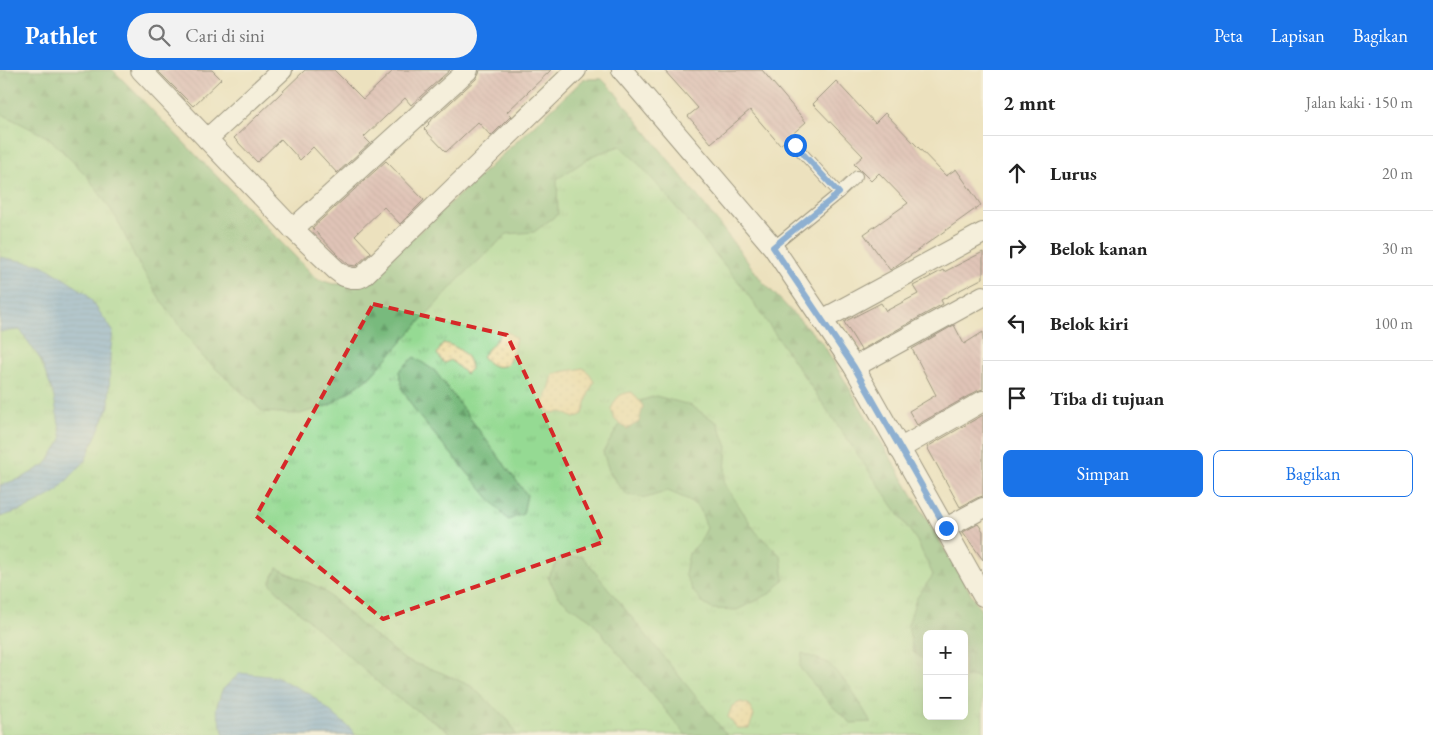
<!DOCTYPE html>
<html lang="id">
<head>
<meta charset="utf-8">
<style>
	:root { --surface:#fff; --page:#f2f2f2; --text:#222; --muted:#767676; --line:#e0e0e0; --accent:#1a73e8 }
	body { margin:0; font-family:"EB Garamond",serif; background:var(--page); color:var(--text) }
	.controls { position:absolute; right:15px; bottom:15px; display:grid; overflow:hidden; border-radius:8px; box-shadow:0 5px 20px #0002 }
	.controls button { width:45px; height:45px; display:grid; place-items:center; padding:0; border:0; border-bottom:1px solid var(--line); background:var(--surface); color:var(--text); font:25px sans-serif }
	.stop { position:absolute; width:15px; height:15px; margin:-11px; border:4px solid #1a73e8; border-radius:50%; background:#fff }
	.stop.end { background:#1a73e8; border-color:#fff; box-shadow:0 1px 5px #0008 }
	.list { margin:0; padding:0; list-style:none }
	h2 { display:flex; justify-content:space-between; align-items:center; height:65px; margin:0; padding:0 20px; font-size:21px }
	h2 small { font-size:16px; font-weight:400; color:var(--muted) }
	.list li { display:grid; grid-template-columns:32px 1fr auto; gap:15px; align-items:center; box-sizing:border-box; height:75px; padding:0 20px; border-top:1px solid var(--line) }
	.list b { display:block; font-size:19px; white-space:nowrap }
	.list em { font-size:16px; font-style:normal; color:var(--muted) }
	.actions { display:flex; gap:10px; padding:15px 20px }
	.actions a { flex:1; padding:11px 0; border:1px solid var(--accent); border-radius:8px; text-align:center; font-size:18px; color:var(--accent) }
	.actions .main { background:var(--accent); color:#fff }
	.icon { flex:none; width:28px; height:28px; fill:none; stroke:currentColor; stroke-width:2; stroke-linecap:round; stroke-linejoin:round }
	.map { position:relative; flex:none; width:983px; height:665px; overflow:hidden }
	header { display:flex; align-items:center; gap:30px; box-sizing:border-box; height:70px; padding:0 25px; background:var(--accent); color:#fff }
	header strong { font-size:24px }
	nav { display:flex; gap:28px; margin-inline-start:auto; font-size:18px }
	.search { width:350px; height:45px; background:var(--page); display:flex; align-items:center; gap:12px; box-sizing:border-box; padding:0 18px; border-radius:28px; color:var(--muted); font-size:19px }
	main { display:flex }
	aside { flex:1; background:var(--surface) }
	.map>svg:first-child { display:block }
	.grass { fill:url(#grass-tufts); stroke:#587b58; fill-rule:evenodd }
	.forest { fill:url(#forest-firs); stroke:#4a6b4c }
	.sand { fill:url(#sand-dots); stroke:#857b5d }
	.water { fill:url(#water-rules); stroke:#45617c }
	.building { fill:url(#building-back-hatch) }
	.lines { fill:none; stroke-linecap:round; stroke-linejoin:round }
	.lane-casing { stroke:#3b3a34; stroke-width:12 }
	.street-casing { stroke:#3b3a34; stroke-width:22 }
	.lane { stroke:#fff; stroke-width:10 }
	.street { stroke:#fff; stroke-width:20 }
	.route { stroke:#1a73e8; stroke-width:6 }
	.marked { fill:none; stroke:#d62828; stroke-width:4; stroke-dasharray:10 6; stroke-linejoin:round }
</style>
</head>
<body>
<header>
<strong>Pathlet</strong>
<div class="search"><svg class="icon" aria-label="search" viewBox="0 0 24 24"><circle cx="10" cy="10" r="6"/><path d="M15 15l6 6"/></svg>Cari di sini</div>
<nav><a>Peta</a><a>Lapisan</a><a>Bagikan</a></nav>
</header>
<main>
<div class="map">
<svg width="983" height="665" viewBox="0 0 983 665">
	<defs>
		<pattern id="grass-tufts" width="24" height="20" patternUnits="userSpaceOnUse" patternTransform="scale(1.25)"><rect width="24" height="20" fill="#95da93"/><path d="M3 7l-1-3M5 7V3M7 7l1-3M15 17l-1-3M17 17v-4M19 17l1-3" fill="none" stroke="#80ba7e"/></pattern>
		<pattern id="forest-firs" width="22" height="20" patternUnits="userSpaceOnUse" patternTransform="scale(1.25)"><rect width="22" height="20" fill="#78ba7d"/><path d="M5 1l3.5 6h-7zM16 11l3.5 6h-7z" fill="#679f6b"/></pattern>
		<pattern id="sand-dots" width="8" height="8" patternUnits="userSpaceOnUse" patternTransform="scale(1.25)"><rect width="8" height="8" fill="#eeda9e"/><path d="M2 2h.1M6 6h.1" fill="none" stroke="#ccba88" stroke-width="1.8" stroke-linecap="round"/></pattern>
		<pattern id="water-rules" width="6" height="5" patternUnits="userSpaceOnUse" patternTransform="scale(1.25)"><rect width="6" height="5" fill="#6ea6dd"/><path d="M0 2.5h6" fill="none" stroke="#5a86b2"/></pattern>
		<pattern id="building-back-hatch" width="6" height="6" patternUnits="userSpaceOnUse" patternTransform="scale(1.25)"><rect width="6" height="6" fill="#d09eaf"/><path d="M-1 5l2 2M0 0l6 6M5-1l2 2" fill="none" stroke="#a8808e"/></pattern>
	</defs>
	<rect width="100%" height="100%" fill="#fdfcf7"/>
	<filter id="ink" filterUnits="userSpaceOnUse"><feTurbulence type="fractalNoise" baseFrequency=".02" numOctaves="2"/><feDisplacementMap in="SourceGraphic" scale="10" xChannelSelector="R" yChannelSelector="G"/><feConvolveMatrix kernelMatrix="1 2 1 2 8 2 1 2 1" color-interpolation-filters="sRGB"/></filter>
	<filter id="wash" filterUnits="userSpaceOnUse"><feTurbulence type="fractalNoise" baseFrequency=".0096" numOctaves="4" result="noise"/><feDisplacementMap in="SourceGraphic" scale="20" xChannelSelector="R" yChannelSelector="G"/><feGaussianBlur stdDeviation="1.12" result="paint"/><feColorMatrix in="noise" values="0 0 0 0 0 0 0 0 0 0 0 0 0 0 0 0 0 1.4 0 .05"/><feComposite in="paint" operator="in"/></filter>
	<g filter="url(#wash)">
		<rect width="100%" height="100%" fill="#ece1be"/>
		<path class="grass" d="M0,0H113L317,209L333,214H363L584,9H602L613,20L710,142L762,211L823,274L983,544V665H0ZM927,564H964V646H927Z"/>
		<g class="forest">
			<polygon points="0,0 113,0 317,209 333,214 363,214 584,9 602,9 613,20 710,142 762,211 823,274 983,544 983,611 976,607 964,607 964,564 927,564 927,592 913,582 908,555 916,529 933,505 917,471 742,216 655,112 636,91 620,76 594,85 557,109 558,144 534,162 507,164 458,210 370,307 330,335 300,344 263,342 202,286 162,232 136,189 116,147 87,106 49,68 0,43"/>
			<polygon points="414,287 435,301 527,425 523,444 508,450 417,344 402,319 399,301"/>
			<polygon points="656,326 690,335 718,353 727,377 724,413 756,462 781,486 784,509 771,523 737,540 712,539 704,534 693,521 685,504 689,483 700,472 707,458 700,439 689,430 668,421 646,428 627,425 610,404 603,382 633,333"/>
			<polygon points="582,486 727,665 686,665 590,549 571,537 558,526 548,507 560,488"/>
			<polygon points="277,498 322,519 360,554 405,590 440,602 471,616 509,651 516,665 452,665 444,658 390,623 287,531 270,513"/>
			<polygon points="802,583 828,593 850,617 871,652 851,653 832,636 800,598"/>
		</g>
		<g class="sand">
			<path d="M508,262L516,268L512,286L507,295C495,299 489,295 482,286L492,275L501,263Z"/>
			<path d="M443,273C457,276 470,284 471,299L466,304L451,290L444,293L437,284Z"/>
			<path d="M583,298L590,304L594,312L589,322L583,344L574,348L562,342L550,343L543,334L549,320L553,305C563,300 572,301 583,298Z"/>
			<path d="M632,322L643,336L639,352L627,359L615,350L611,339C617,327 618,324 632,322Z"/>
			<polygon points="741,632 748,634 754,645 749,658 737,658 728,647 732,636"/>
		</g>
		<g class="water">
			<polygon points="0,187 43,195 86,223 113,261 110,286 109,336 85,391 55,423 25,439 0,447 0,415 22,408 46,394 62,369 53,323 40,289 20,260 0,262"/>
			<polygon points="240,603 276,607 310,624 351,659 355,665 224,665 216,639 222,620"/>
		</g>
		<g id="blocks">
			<g class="building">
				<polygon points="157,0 212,0 221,9 193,36"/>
				<polygon points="305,0 334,0 363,29 394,0 450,0 411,35 405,28 364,67 370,73 337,103 313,77 300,90 281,69 257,92 234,68"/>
				<polygon points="480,0 551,0 507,42 511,46 491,66 478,52 446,82 424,59 429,54 428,53 476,9 479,4"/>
				<polygon points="664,0 762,0 806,52 780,75 750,40 711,73 688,46 698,38"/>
				<polygon points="836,11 875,53 885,43 946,106 956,99 981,135 890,200 864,164 908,133 879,103 871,111 854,94 863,86 813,34"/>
				<polygon points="386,91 424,130 400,154 384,137 355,165 371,182 356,196 349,195 338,185 312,158"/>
				<polygon points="983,182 983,208 941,230 943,234 861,280 844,252 881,233 886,241 918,224 913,216 943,200 944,202"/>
				<polygon points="954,255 964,274 983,262 983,319 977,321 917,355 909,341 936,325 912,279"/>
				<polygon points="983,345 983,426 977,428 960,437 927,377"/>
				<polygon points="978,454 983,461 983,490 963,462"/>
			</g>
		</g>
	</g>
	<g filter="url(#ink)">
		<use href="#blocks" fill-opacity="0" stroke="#3b3a34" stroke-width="1"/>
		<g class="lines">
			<g class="lane-casing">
				<g id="lane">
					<polyline points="795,75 839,123"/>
					<polyline points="773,177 839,123 857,106"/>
				</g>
			</g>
			<g class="street-casing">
				<g id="street">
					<polyline points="141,0 293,159 336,200 344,206 352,208 359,208 363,206 576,0"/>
					<polyline points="622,0 773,177 854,297 983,526"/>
					<polyline points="207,69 282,0"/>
					<polyline points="293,159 468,0"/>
					<polyline points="822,250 983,163"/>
					<polyline points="854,297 983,226"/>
					<polyline points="899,379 983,331"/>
					<polyline points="946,458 983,438"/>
				</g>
			</g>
			<use href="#lane" class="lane"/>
			<use href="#street" class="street"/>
		</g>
	</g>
	<g class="lines" filter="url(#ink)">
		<polyline class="route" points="795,75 839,123 773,177 854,297 946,458"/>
	</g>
	<path d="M0 0H983V665H0ZM373,234L507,265L603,472L383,549L256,446Z" fill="#ece1be" fill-opacity=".55" fill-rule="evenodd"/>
	<path class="marked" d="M373,234L507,265L603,472L383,549L256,446Z"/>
</svg>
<div class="controls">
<button>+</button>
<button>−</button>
</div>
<div class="stop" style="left:795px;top:75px"></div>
<div class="stop end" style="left:946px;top:458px"></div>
</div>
<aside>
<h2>2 mnt<small>Jalan kaki · 150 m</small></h2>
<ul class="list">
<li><svg class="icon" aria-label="ahead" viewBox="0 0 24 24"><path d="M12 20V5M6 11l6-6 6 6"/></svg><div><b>Lurus</b></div><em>20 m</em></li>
<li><svg class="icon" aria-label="right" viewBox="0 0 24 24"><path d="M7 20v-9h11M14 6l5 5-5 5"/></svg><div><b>Belok kanan</b></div><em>30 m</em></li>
<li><svg class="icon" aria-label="left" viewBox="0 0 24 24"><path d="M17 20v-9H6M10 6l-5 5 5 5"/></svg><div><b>Belok kiri</b></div><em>100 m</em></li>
<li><svg class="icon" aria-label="arrive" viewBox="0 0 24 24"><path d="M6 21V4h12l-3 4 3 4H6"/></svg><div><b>Tiba di tujuan</b></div></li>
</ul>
<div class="actions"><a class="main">Simpan</a><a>Bagikan</a></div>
</aside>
</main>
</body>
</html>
